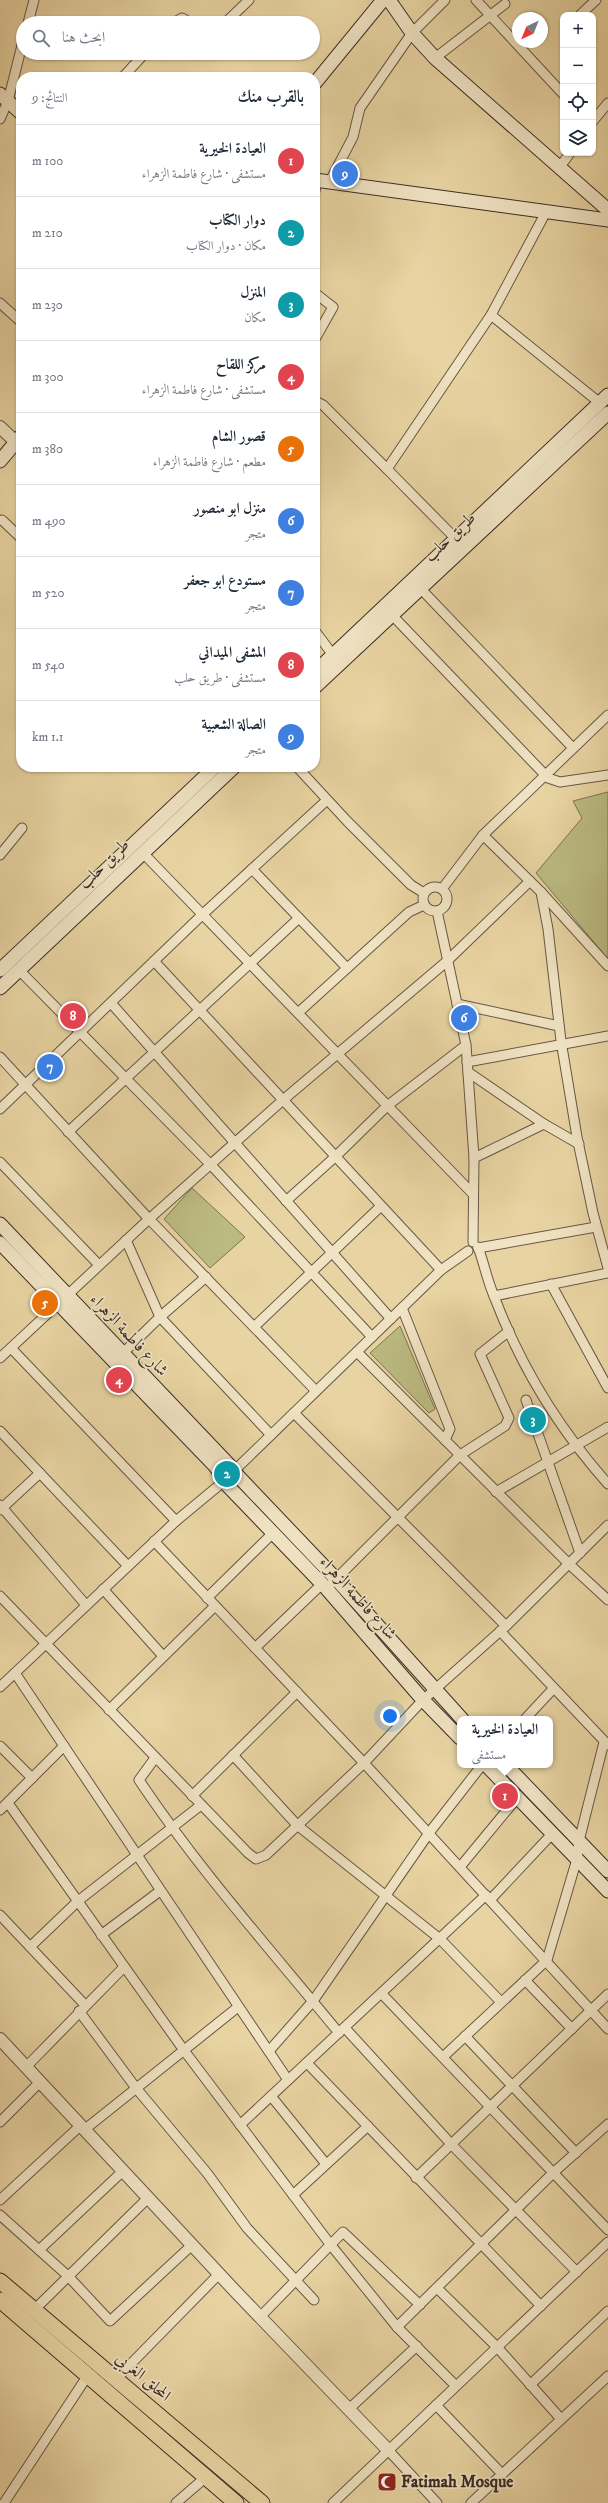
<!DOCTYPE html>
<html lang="ar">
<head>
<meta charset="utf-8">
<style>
	:root { --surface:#fff; --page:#f6f6f7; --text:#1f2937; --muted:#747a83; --line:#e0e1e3; --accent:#8f2418 }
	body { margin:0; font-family:"IM FELL DW Pica",Amiri,serif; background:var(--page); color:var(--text); direction:rtl }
	.controls { position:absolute; right:12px; top:12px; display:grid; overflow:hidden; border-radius:8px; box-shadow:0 1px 3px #0004 }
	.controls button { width:36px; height:36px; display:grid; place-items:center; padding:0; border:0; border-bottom:1px solid var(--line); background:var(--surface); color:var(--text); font:20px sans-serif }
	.compass { position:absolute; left:512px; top:12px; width:36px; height:36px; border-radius:50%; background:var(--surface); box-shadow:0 1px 3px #0004; rotate:223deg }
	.you { position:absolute; left:390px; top:1716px; width:14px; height:14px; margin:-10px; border:3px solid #fff; border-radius:50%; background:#1a73e8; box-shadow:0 0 0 6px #1a73e833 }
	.badge { display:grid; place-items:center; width:26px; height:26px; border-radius:50%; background:var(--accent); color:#fff; font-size:13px; font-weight:700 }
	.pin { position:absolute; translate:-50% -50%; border:2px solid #fff; box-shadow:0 1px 4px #0006 }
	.popup { position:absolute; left:457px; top:1716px; width:96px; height:52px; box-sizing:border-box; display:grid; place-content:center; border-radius:8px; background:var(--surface); filter:drop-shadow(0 1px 3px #0005); font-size:13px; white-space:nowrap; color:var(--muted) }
	.popup b { font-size:15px; color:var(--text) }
	.popup::after { content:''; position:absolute; left:50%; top:100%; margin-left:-8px; border:8px solid transparent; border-top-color:var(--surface) }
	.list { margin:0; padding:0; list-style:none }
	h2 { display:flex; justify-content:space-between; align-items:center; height:52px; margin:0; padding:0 16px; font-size:17px }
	h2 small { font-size:13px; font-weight:400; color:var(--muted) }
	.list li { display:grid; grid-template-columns:26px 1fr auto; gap:12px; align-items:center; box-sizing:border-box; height:72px; padding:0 16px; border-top:1px solid var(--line) }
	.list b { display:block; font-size:15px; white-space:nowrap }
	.list p { margin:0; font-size:13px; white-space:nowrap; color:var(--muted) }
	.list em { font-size:13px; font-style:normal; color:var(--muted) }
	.icon { flex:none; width:22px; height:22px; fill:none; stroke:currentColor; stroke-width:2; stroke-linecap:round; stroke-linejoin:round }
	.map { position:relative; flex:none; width:608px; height:2503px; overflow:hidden; direction:ltr }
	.search { position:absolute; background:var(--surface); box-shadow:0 1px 3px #0004; left:16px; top:16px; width:304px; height:44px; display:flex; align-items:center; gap:10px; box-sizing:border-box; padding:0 14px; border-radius:22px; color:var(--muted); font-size:15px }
	.panel { position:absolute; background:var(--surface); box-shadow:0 1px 3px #0004; left:16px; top:72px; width:304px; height:700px; border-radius:16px; direction:rtl }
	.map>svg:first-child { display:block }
	.green { fill:#bbbb81; stroke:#7c7454 }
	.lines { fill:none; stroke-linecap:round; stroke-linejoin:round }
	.minor-casing { stroke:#675746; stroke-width:11 }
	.tertiary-casing { stroke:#675746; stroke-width:14 }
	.secondary-casing { stroke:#3c2d27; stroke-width:15 }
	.trunk-casing { stroke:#3c2d27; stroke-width:17 }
	.minor { stroke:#f0e3c3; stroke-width:9 }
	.tertiary { stroke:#f0e3c3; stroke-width:12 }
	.secondary { stroke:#f0e3c3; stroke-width:13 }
	.trunk { stroke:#e8d4a2; stroke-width:15 }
	.labels { text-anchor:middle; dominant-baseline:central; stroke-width:3.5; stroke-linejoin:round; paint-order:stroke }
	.street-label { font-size:17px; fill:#3c2d27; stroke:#f0e3c3 }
	.poi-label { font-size:17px; font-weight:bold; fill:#3c2d27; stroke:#f0e3c3; text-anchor:start }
</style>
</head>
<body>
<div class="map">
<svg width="608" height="2503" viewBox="0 0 608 2503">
	<rect width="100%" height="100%" fill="#e8d4a2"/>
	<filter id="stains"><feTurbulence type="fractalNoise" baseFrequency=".005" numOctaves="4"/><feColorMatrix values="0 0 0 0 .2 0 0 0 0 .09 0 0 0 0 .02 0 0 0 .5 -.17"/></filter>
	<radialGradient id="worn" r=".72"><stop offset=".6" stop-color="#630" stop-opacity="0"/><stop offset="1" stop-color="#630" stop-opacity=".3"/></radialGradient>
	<g class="green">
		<polygon points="608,792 608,959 536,873 582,818 573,801"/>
		<polygon points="192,1188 245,1237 210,1268 164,1219"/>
		<polygon points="400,1326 435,1409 429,1413 370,1353"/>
	</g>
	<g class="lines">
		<g class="minor-casing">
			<g id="minor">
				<polyline points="476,0 563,94"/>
				<polyline points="580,15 596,0"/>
				<polyline points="28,23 34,0"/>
				<polyline points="173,23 182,18 191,23"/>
				<polyline points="225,23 249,0"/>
				<polyline points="435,58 505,4"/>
				<polyline points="123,77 145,53"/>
				<polyline points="0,119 8,101 23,41"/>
				<polyline points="593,121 608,103"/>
				<polyline points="559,168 570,153"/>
				<polyline points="330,181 353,137 360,108 412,33 445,0"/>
				<polyline points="315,191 317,180"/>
				<polyline points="315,293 333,307 315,339"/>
				<polyline points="0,303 21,322"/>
				<polyline points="491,315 600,403"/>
				<polyline points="315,401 323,405 387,469"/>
				<polyline points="2,520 21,538"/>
				<polyline points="456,539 387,469 491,315 546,212"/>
				<polyline points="421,589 573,748"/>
				<polyline points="393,616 548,778 560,782 608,775"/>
				<polyline points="315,631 333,655"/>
				<polyline points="297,767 347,821 411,885 424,893"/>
				<polyline points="483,835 541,892 608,966"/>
				<polyline points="142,852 473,1194"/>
				<polyline points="0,855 22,828"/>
				<polyline points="252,869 347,968"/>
				<circle cx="435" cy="899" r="12"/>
				<polyline points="442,889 483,835 608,715"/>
				<polyline points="541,892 548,929 561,1041 577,1137 593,1213 608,1268"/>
				<polyline points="437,911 466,1045 474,1158 473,1242"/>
				<polyline points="154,961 441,1270"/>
				<polyline points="19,970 211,1165 372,1337"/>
				<polyline points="111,1003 391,1319"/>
				<polyline points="457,1004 559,1026"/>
				<polyline points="299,1012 409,912 424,905"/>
				<polyline points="0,1057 149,1219 316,1391"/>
				<polyline points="467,1062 608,1036"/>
				<polyline points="468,1072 544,1124 579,1144"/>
				<polyline points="0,1109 203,914 327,800"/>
				<polyline points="68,1132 299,918"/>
				<polyline points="474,1158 544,1124"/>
				<polyline points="0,1162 99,1265"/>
				<polyline points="286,1201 335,1157 387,1106 466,1045"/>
				<polyline points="126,1240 160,1317 206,1277"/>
				<path d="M478,1247C484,1263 487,1280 494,1296C520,1365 559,1429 608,1484"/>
				<polyline points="478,1248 596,1227"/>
				<polyline points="551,1284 608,1388"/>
				<polyline points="494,1296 608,1273"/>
				<polyline points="402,1308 450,1429 445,1440"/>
				<polyline points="254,1327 381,1206"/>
				<polyline points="11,1348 176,1521"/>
				<polyline points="357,1352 569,1564 608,1600"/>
				<polyline points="122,1354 160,1317 271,1435"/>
				<polyline points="0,1358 149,1219 283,1100 446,962 530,881"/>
				<polyline points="526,1400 580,1553"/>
				<polyline points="294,1413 506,1626"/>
				<polyline points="0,1431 128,1566"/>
				<polyline points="235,1470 441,1270 468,1251"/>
				<polyline points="496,1492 608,1427"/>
				<polyline points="0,1505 86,1605"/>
				<polyline points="0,1510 40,1473"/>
				<polyline points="154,1541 364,1763 608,2029"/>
				<polyline points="332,1583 460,1455 505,1426 509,1418 480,1354 509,1331"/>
				<polyline points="103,1589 163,1656"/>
				<polyline points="0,1596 248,1853 256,1859 266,1855 364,1763 423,1700 506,1626 608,1525"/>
				<polyline points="207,1598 273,1533"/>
				<polyline points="500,1631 608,1745"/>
				<polyline points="255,1648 322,1584"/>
				<polyline points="15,1673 288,2080"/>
				<polyline points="0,1687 176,1521 223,1482"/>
				<polyline points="109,1710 215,1606"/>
				<polyline points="525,1719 553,1689"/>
				<polyline points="0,1746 32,1778"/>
				<polyline points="233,1755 297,1825 440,1939 501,2002"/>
				<path d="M155,1758L139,1780C199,1870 271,1950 339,2033"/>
				<polyline points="192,1796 297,1692"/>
				<polyline points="8,1803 183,2049 330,2244 397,2327 456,2386"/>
				<polyline points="0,1810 64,1746"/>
				<polyline points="460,1867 517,1798"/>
				<polyline points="490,1900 552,1834"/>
				<polyline points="0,1915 85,2005"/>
				<polyline points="101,1935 160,1891"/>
				<polyline points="31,1946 78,1901 201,1805"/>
				<polyline points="525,1980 572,2029"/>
				<polyline points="382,1994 608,2230"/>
				<polyline points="79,2011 136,2088 207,2173 247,2228 314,2300"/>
				<polyline points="345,2028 452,2145 577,2272"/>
				<polyline points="465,2036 576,2153"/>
				<polyline points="269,2051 313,2001 429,1833 482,1765"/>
				<polyline points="443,2057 547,1960 577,1859 579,1841 604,1742"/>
				<polyline points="307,2063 541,2306"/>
				<polyline points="26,2067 124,1967"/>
				<polyline points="271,2096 326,2164"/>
				<polyline points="0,2122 40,2082"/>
				<polyline points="240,2125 486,1895"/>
				<polyline points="84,2130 238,2007"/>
				<polyline points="416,2178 608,1994"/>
				<polyline points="293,2195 368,2126"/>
				<polyline points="0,2200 80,2126"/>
				<polyline points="0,2215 68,2276 110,2321 192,2245"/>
				<polyline points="39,2250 123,2171"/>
				<polyline points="437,2288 497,2347 561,2419"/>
				<polyline points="32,2312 148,2198"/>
				<polyline points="261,2316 343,2232 420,2305"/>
				<polyline points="397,2327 553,2173 608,2124"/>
				<polyline points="116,2379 219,2274"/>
				<polyline points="530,2385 608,2311"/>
				<polyline points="436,2405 502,2474"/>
				<polyline points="350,2408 417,2346"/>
				<polyline points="389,2451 437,2503"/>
				<polyline points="4,2503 88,2375"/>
				<polyline points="176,2503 206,2477"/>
				<polyline points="333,2503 608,2242"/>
				<polyline points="471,2503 608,2376"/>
			</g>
		</g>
		<g class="tertiary-casing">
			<g id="tertiary">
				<polyline points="0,427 21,447"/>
				<polyline points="0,2039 235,2291 389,2451"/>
			</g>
		</g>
		<g class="secondary-casing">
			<g id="secondary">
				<polyline points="389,0 412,33 435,58 608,210"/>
				<polyline points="315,83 383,0"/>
				<polyline points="0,94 21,113"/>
				<polyline points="315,180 608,220"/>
				<polyline points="0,461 21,436"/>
				<polyline points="315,672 608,395"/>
				<polyline points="315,687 608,413"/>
				<polyline points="0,970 215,767"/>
				<polyline points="0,988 234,767"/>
				<polyline points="0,1224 233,1469"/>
				<polyline points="0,1243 215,1466 221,1475"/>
				<polyline points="237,1475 336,1579 462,1719"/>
				<polyline points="226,1484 326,1588 423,1700 460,1738"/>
				<polyline points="486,1765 608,1891"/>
				<polyline points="506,1765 608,1871"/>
			</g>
		</g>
		<g class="trunk-casing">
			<g id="trunk">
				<polyline points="0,2281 262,2503"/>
				<polyline points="0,2300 236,2503"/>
			</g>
		</g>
		<use href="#minor" class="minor"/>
		<use href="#tertiary" class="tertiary"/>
		<use href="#secondary" class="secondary"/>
		<use href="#trunk" class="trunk"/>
	</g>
	<defs>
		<g id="mosque-square" transform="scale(1)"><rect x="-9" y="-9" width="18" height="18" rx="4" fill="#8f2418" stroke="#f0e3c3"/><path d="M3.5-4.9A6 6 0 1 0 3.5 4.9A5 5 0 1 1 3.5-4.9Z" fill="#fff"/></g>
	</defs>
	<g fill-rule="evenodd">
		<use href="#mosque-square" x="387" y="2482"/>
	</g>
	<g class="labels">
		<g class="street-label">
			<text transform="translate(450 537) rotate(-43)">طريق حلب</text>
			<text transform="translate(104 864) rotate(-44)">طريق حلب</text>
			<text transform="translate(129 1335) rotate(47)">شارع فاطمة الزهراء</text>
			<text transform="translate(358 1598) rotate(48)">شارع فاطمة الزهراء</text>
			<text transform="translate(143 2377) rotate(40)">المحلق الغربي</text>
		</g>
		<g class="poi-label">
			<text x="401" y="2482">Fatimah Mosque</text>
		</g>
	</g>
	<rect width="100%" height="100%" filter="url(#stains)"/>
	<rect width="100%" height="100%" fill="url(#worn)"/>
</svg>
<div class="controls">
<button>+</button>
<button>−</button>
<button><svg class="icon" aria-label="locate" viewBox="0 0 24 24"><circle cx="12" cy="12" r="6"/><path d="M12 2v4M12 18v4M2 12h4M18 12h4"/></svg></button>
<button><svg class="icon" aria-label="layers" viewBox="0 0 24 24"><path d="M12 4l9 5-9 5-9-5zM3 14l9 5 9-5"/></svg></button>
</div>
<svg class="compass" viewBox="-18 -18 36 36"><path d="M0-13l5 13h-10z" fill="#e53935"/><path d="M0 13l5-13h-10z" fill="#747a83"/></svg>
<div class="you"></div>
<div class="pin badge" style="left:505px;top:1796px;background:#e0444e">1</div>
<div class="popup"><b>العيادة الخيرية</b>مستشفى</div>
<div class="pin badge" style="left:227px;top:1474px;background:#0f9aa8">2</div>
<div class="pin badge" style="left:533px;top:1420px;background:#0f9aa8">3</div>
<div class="pin badge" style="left:119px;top:1380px;background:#e0444e">4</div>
<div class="pin badge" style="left:45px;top:1303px;background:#e8710a">5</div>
<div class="pin badge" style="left:464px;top:1018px;background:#3f7fe0">6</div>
<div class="pin badge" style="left:50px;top:1067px;background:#3f7fe0">7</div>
<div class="pin badge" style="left:73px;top:1016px;background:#e0444e">8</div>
<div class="pin badge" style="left:345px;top:174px;background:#3f7fe0">9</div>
<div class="search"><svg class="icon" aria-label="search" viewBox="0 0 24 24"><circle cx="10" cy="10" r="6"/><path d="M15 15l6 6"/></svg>ابحث هنا</div>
<section class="panel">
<h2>بالقرب منك<small>النتائج: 9</small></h2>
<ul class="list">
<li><span class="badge" style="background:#e0444e">1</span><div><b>العيادة الخيرية</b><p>مستشفى · شارع فاطمة الزهراء</p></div><em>100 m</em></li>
<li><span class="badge" style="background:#0f9aa8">2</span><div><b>دوار الكتاب</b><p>مكان · دوار الكتاب</p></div><em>210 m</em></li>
<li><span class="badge" style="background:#0f9aa8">3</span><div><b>المنزل</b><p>مكان</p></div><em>230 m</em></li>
<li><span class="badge" style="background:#e0444e">4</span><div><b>مركز اللقاح</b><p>مستشفى · شارع فاطمة الزهراء</p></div><em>300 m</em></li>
<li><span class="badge" style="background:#e8710a">5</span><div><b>قصور الشام</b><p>مطعم · شارع فاطمة الزهراء</p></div><em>380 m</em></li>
<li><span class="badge" style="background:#3f7fe0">6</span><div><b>منزل ابو منصور</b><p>متجر</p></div><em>490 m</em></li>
<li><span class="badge" style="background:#3f7fe0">7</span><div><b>مستودع ابو جعفر</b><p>متجر</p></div><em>520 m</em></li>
<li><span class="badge" style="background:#e0444e">8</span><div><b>المشفى الميداني</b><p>مستشفى · طريق حلب</p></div><em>540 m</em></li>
<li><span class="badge" style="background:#3f7fe0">9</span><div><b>الصالة الشعبية</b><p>متجر</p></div><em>1.1 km</em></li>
</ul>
</section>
</div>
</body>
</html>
